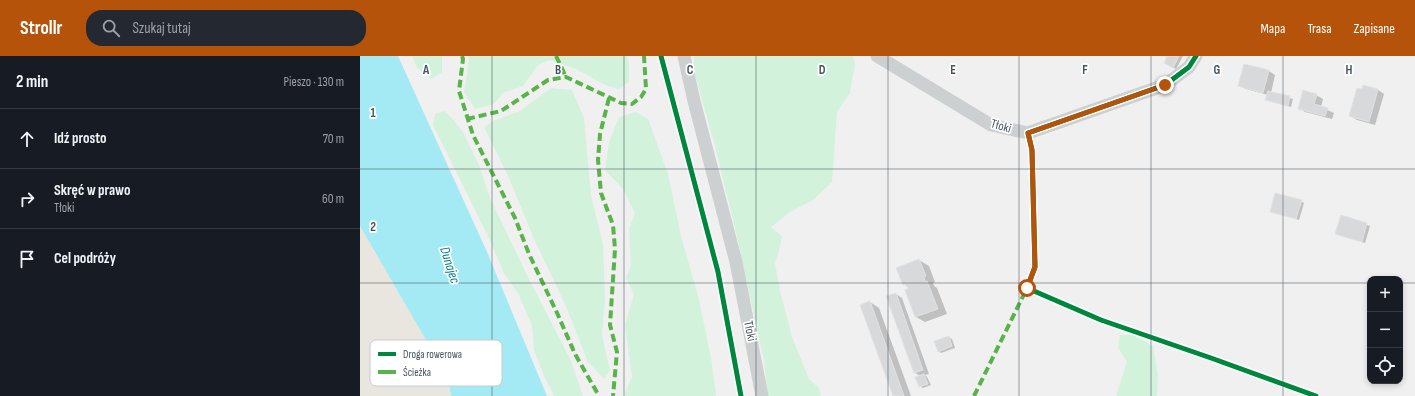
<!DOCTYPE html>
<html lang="pl">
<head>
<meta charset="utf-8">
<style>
	:root { --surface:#171b24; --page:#242831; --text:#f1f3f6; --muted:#9ea1a6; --line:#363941; --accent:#b45309 }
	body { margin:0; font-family:"Sofia Sans Condensed",sans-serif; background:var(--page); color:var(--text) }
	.controls { position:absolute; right:12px; bottom:12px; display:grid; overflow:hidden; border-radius:8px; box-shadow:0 2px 6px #0003 }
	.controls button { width:36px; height:36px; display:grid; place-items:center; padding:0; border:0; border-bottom:1px solid var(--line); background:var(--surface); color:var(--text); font:20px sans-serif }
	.stop { position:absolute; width:12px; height:12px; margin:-9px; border:3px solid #b45309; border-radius:50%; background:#fff }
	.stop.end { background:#b45309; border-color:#fff; box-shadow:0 1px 4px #0008 }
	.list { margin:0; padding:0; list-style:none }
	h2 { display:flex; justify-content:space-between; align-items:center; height:52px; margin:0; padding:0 16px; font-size:17px }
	h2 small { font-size:13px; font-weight:400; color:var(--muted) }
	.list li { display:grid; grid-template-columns:26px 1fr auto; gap:12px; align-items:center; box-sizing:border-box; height:60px; padding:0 16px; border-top:1px solid var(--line) }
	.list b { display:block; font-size:15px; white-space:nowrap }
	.list p { margin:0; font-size:13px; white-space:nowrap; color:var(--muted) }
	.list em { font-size:13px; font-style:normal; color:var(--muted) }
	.icon { flex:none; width:22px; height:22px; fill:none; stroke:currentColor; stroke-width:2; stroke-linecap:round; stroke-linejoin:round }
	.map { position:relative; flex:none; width:1055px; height:340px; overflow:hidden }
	header { display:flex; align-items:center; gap:24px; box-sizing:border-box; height:56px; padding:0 20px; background:var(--accent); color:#fff }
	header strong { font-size:19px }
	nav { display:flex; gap:22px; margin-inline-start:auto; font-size:14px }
	.search { width:280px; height:36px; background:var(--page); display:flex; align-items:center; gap:10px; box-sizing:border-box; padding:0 14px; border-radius:16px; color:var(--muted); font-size:15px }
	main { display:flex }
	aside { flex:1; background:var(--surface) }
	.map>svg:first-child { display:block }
	.green { fill:#d2f2dc }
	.sand { fill:#e9e5df }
	.water { fill:#a3eaf4 }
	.shadow { fill:#0003 }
	.building { fill:#d8d9db; stroke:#e2e2e3 }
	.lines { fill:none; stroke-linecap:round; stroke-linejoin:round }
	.service { stroke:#ccd0d1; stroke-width:7 }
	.minor { stroke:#ccd0d1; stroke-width:13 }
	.quiet { stroke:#57b448; stroke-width:4; stroke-dasharray:8 4; stroke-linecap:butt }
	.cycleway-casing { stroke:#fff; stroke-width:8 }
	.cycleway { stroke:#00873e; stroke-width:5 }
	.route { stroke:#b45309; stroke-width:5 }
	.grid { fill:none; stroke:#45555f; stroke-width:1; stroke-opacity:0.55 }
	.labels { text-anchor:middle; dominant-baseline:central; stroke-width:3.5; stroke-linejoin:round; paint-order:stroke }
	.street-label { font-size:13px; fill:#45555f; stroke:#fff }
	.water-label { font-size:14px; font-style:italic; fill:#047c8e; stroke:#fff }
	.key { fill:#fff; stroke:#c7cccf; stroke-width:1 }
	.key-label { font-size:11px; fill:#45555f }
	.grid-label { font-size:13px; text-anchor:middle; font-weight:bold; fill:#45555f; stroke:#fff; stroke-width:3.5; stroke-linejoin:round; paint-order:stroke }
</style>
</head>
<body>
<header>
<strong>Strollr</strong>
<div class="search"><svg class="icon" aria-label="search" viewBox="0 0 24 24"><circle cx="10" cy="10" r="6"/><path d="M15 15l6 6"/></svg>Szukaj tutaj</div>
<nav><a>Mapa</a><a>Trasa</a><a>Zapisane</a></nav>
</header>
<main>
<aside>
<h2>2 min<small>Pieszo · 130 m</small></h2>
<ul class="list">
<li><svg class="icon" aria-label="ahead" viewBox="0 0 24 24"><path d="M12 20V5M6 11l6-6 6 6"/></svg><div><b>Idź prosto</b></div><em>70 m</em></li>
<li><svg class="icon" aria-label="right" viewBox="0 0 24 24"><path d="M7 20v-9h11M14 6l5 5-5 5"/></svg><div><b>Skręć w prawo</b><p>Tłoki</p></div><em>60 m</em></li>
<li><svg class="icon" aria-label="arrive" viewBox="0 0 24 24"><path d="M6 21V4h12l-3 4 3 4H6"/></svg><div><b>Cel podróży</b></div></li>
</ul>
</aside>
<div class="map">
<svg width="1055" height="340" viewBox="0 0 1055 340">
	<rect width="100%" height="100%" fill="#f1f0f0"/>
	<g class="green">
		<polygon points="52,0 82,0 82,16 72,23 57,12"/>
		<polygon points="108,0 267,0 269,9 269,26 258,33 243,28 216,13 190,4 178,9 163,30 143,37 134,48 115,53 104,36 109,4"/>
		<polygon points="334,0 493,0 495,9 490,37 477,56 472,126 453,144 430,156 411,171 422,180 419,195 415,207 420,235 432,281 449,323 459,332 461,340 408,340 404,305 375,172 355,90 334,15"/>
		<polygon points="191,32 212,34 224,62 231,139 243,188 245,243 242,280 250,314 244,323 228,306 205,248 174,183 149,122 124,71 133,65 160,55"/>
		<polygon points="84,55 91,61 103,76 119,109 130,142 167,219 211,305 223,340 194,340 184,320 174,294 172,270 158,237 144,217 128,180 73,69 75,58"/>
		<polygon points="276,56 288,63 308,118 321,180 338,240 351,301 356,340 265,340 265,337 272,321 265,269 274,238 266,222 271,209 269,173 275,157 263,133 245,114 249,86 259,61"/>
		<polygon points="760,279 773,279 793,290 798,319 797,340 756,340 767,306 758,291"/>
	</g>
	<polygon class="sand" points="0,170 88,322 91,340 0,340"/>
	<polygon class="water" points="0,0 38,0 127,196 187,340 91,340 88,322 0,170"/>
	<g class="shadow">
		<polygon points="809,0 823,0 816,13 805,7"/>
		<polygon points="909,15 915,19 911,37 933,43 931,51 909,45 906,44 908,39 886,33 879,30"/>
		<polygon points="1018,34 1024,38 1015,69 997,64 990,60"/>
		<polygon points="956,39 963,43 961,51 974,57 972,63 945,56 939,52"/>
		<polygon points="941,145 944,147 939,164 911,155"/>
		<polygon points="981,161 1010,170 1005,187 976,178"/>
		<polygon points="559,204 569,210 575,226 573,227 574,230 577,232 587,258 565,266 556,261 549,233 548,231 543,228"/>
		<polygon points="536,238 542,242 569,318 565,319 567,321 571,329 563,332 560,330 561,320 555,317"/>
		<polygon points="510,246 519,252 551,340 534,340"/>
		<polygon points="588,281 592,283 595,292 581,297 578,295"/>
	</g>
	<g class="building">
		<polygon points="807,0 819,0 813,12 804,7"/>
		<polygon points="884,8 909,14 903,37 878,30"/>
		<polygon points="1003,29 1018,33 1009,66 989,60 997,32 1002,33"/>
		<polygon points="943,34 957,38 954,48 968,52 965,60 938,53"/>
		<polygon points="908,35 930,40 928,50 905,44"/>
		<polygon points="915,137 942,144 936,163 910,156"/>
		<polygon points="981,159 1007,167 1002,186 975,178"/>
		<polygon points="559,203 566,220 564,221 565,226 567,225 578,253 555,261 545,234 548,233 546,228 543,229 536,212"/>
		<polygon points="536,237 563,314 554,317 526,240"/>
		<polygon points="510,245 544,340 533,340 500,249"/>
		<polygon points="589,280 592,290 578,296 574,285"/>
		<polygon points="564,318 568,328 559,331 555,321"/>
	</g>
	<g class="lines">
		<polyline class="service" points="667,232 675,211 672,94 668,77"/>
		<g class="minor">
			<polyline points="324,0 334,45 376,206 402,340"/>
			<polyline points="517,0 631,69 668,77 805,29 829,11 836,0"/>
		</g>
		<g class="quiet">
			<polyline points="102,0 103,3 99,35 113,79 155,162 169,198 198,259 215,298 239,340"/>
			<polyline points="196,0 206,21"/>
			<polyline points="249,42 240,78 238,104 241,137 253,169 255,193 250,269 257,296 253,340"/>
			<polyline points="107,63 141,55 188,24 206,21 261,47 272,48 281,41 286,33 284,0"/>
			<polyline points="614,340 667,232 670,233"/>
		</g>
		<g class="cycleway-casing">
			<g id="cycleway">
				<polyline points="301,0 358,216 381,340"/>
				<polyline points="836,0 829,11 805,29 668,77 672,94 675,211 667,232 741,264 851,302 956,340"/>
			</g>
		</g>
		<use href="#cycleway" class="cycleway"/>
	</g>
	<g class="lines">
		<polyline class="route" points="667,232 675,211 672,94 668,77 805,29"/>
	</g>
	<path class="grid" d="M132,0V340M264,0V340M396,0V340M528,0V340M659,0V340M791,0V340M923,0V340M0,113H1055M0,227H1010M1040,227H1055"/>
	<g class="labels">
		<g class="street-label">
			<text transform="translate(641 70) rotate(16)">Tłoki</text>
			<text transform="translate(390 275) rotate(78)">Tłoki</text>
		</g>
		<g class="water-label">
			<text transform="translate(90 209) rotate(72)">Dunajec</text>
		</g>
	</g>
	<rect x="10" y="284" width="132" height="46" rx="6" class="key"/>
	<rect x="18" y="296" width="18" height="4" fill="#00873e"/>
	<rect x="18" y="314" width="18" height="4" fill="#57b448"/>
	<g class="key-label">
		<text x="43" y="302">Droga rowerowa</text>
		<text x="43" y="320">Ścieżka</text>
	</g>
	<g class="grid-label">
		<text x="66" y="18">A</text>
		<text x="198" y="18">B</text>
		<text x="330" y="18">C</text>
		<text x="462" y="18">D</text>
		<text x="593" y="18">E</text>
		<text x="725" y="18">F</text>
		<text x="857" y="18">G</text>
		<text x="989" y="18">H</text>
		<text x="13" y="61">1</text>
		<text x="13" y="175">2</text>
	</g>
</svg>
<div class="controls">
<button>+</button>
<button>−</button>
<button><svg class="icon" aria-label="locate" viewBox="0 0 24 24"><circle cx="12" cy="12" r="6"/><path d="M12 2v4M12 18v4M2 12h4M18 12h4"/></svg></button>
</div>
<div class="stop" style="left:667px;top:232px"></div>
<div class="stop end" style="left:805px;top:29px"></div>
</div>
</main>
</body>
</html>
